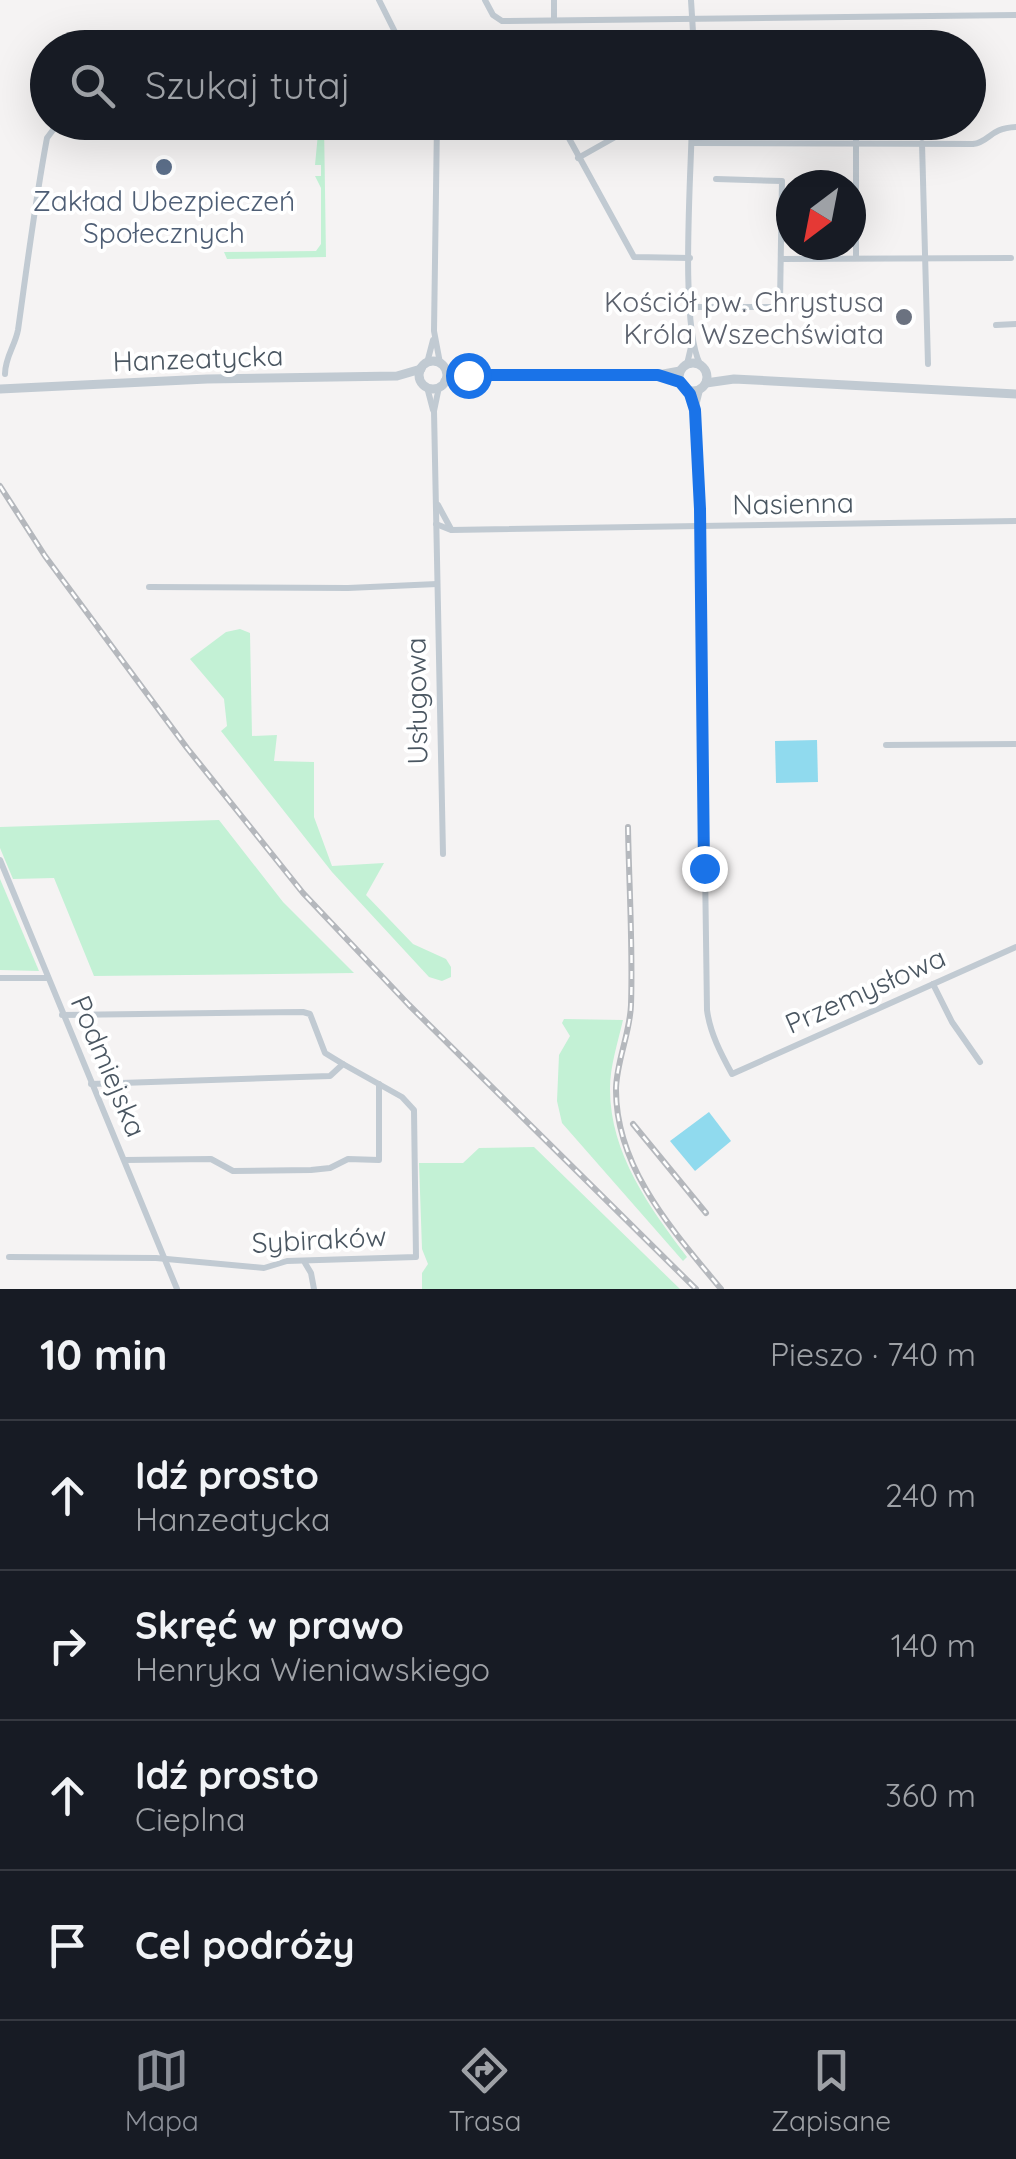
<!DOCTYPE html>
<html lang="pl">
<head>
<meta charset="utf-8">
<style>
	:root { --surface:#171b24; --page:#242831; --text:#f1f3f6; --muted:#9ea1a6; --line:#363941; --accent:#8c9099 }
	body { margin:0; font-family:Quicksand,sans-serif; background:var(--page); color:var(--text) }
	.compass { position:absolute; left:776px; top:170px; width:90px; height:90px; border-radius:50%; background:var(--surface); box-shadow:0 10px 40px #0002; rotate:212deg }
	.stop { position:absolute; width:30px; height:30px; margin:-22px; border:8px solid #1a73e8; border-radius:50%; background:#fff }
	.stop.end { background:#1a73e8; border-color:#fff; box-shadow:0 2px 10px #0008 }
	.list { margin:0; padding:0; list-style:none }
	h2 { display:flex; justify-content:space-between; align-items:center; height:130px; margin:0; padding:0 40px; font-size:42px }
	h2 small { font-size:32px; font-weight:400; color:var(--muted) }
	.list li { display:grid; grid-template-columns:65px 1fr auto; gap:30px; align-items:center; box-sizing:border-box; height:150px; padding:0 40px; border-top:2px solid var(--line) }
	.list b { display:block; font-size:38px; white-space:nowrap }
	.list p { margin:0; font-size:32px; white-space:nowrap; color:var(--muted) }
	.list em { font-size:32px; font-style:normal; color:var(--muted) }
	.icon { flex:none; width:55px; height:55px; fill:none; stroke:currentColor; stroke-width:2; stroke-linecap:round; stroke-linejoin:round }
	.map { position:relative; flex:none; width:1016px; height:1289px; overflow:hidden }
	.search { position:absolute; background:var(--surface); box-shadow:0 10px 40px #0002; left:30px; right:30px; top:30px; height:110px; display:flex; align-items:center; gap:25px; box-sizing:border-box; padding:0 35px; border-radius:55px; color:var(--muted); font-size:38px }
	.sheet { height:730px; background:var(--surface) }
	nav { display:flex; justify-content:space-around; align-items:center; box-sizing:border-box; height:140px; border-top:2px solid var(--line); background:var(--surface); font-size:28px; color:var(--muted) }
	nav a { display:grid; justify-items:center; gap:5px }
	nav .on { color:var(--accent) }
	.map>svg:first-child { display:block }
	.green { fill:#c3f1d5 }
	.water { fill:#90daee }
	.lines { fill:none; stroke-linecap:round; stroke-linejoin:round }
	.minor { stroke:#c1cad2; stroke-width:6 }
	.tertiary { stroke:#c1cad2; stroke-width:9 }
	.rail-casing { stroke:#b5b8bd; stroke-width:6 }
	.rail { stroke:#fff; stroke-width:2.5; stroke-dasharray:8; stroke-linecap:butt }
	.route { stroke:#1a73e8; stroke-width:12 }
	.service-dot { fill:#5c6f8a; stroke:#fff; stroke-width:4 }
	.worship-dot { fill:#6b7280; stroke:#fff; stroke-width:4 }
	.labels { text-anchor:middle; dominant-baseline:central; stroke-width:8; stroke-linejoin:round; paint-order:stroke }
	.service-label { font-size:28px; fill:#4e5e75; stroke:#fff }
	.worship-label { font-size:28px; fill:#5b616d; stroke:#fff; text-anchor:end }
	.street-label { font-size:28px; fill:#4a5661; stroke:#fff }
</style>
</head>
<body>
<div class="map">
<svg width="1016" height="1289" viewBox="0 0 1016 1289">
	<rect width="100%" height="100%" fill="#f5f3f3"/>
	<g class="green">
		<polygon points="319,123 324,123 326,257 227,259 224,252 316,251 321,244 321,188 315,176 321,176 321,165 315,165"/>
		<polygon points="240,629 250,633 252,736 277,735 274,761 314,762 314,817 332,866 384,863 366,895 413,944 446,959 451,967 451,977 442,981 429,977 332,872 221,731 227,726 224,699 190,659 226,632"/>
		<polygon points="219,820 283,902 354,973 94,976 54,878 13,879 0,848 0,827"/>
		<polygon points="0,879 39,971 0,970"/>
		<path d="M564,1019L623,1020C618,1042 610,1066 610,1089C610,1154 650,1208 687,1257L683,1261L562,1123L557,1101L559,1055L570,1036L562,1023Z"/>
		<polygon points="534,1147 680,1289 422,1289 422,1273 428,1264 422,1249 419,1163 463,1163 479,1148"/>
	</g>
	<g class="water">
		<polygon points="817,740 818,782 776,783 775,741"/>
		<polygon points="709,1112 731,1141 695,1171 670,1141"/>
	</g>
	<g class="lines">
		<g class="minor">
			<polyline points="379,0 403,48"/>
			<polyline points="485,0 493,15 502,21 1016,15"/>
			<polyline points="554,0 554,20"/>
			<polyline points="691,0 694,48"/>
			<polyline points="507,34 519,48"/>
			<polyline points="437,122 434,331 440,363"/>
			<polyline points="560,122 634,257 690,258"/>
			<path d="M692,122C691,175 680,324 700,364"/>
			<polyline points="856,122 856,258"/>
			<path d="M692,143L973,144C990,142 989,128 1016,127"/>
			<polyline points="922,143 928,364"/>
			<polyline points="578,158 642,122"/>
			<polyline points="781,259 1011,258"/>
			<polyline points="691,307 775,307 780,302 782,181 716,179"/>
			<polyline points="996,325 1016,324"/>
			<polyline points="427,363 433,340"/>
			<polyline points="687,364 692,343"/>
			<path d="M5,374C5,357 15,346 18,330C27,266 35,202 47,138L59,122"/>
			<polyline points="427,387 433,410"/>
			<polyline points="439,387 434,411 443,854"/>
			<polyline points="688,390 694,409"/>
			<path d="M700,390L695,410L700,509L707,1010C710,1033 721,1054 732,1074L1016,947"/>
			<polyline points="438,505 451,529"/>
			<polyline points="436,524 451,530 1016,521"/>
			<polyline points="149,587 348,588 437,584"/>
			<polyline points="886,745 1016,744"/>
			<polyline points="0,860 177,1289"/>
			<polyline points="0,978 48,978"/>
			<polyline points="933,984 952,1022 980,1062"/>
			<polyline points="62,1015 303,1012 310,1014 325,1053 343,1064"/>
			<polyline points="125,1160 211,1159 233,1171 311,1170 330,1168 348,1159 379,1160 379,1084"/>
			<polyline points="9,1257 156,1258 264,1268 287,1261 416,1257 414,1110 402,1097 343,1064 330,1076 91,1084"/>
			<polyline points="305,1263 311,1273 314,1289"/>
		</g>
		<g class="tertiary">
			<circle cx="433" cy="375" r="14"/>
			<circle cx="693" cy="377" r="14"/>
			<polyline points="445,381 468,375 658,375 680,371"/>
			<polyline points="706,383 734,379 1016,394"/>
			<polyline points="0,389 207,379 397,376 421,369"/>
		</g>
		<g class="rail-casing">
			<g id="rail">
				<polyline points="0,486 45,556 187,748 303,893 409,1005 696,1289"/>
				<path d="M628,827C629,886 633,946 631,1005C630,1033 617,1060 616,1088C615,1168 674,1232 721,1289"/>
				<polyline points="633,1124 706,1213"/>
			</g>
		</g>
		<use href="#rail" class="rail"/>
	</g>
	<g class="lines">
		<polyline class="route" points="468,375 658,375 680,382 690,394 695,410 700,509 704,868"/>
	</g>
	<circle class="service-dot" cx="164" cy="167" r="10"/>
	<circle class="worship-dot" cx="904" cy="317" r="10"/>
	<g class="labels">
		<g class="service-label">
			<text x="164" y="200">Zakład Ubezpieczeń<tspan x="164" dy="32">Społecznych</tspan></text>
		</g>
		<g class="worship-label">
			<text x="884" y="301">Kościół pw. Chrystusa<tspan x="884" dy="32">Króla Wszechświata</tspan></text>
		</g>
		<g class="street-label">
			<text transform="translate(198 358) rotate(-2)">Hanzeatycka</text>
			<text transform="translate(793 503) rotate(-1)">Nasienna</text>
			<text transform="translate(416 701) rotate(-91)">Usługowa</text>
			<text transform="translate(865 990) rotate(-24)">Przemysłowa</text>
			<text transform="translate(109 1066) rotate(67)">Podmiejska</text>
			<text transform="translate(319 1239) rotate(-3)">Sybiraków</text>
		</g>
	</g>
</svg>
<svg class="compass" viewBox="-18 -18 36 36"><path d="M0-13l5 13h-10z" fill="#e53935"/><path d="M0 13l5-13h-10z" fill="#9ea1a6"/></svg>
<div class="stop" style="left:468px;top:375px"></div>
<div class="stop end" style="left:704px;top:868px"></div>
<div class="search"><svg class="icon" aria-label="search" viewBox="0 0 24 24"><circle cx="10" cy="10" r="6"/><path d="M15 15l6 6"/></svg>Szukaj tutaj</div>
</div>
<section class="sheet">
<h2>10 min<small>Pieszo · 740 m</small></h2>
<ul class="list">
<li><svg class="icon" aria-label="ahead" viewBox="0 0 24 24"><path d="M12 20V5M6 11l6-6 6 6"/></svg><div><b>Idź prosto</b><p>Hanzeatycka</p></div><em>240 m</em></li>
<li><svg class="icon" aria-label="right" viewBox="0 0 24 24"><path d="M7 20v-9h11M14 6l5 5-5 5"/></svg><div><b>Skręć w prawo</b><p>Henryka Wieniawskiego</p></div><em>140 m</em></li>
<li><svg class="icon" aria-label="ahead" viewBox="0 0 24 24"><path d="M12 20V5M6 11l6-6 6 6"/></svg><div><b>Idź prosto</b><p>Cieplna</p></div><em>360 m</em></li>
<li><svg class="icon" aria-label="arrive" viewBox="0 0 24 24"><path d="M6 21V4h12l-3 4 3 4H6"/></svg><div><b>Cel podróży</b></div></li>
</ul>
</section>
<nav>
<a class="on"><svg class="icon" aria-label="map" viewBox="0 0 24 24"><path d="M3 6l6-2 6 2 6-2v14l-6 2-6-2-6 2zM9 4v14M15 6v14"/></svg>Mapa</a>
<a><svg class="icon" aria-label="directions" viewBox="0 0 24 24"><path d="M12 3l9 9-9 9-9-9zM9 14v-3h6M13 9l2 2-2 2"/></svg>Trasa</a>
<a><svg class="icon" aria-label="saved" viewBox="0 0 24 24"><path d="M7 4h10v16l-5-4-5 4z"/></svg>Zapisane</a>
</nav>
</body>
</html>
